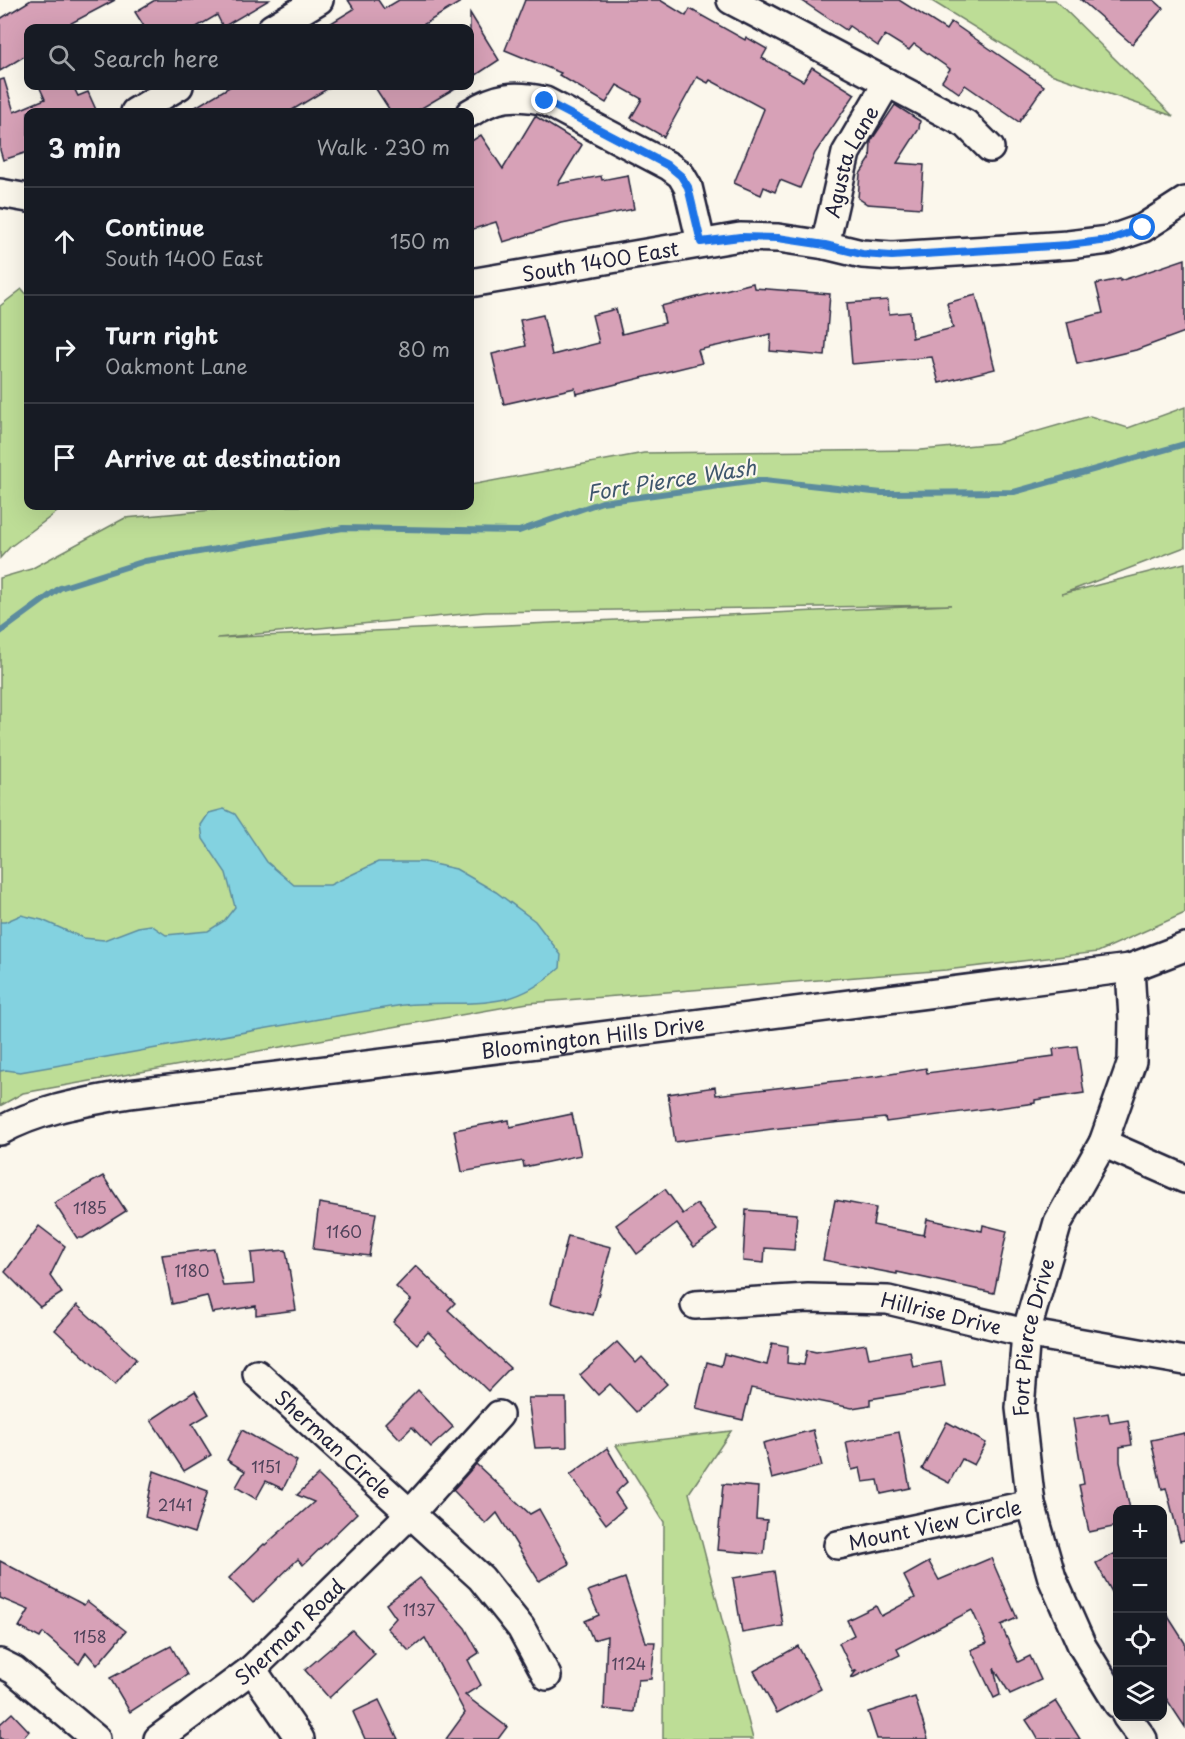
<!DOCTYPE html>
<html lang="en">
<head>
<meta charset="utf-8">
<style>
	:root { --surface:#171b24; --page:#20242c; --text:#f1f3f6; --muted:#9ea1a6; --line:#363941 }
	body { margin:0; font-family:"Playpen Sans",sans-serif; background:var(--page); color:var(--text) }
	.controls { position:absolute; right:18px; bottom:18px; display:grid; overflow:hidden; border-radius:12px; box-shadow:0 6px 24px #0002 }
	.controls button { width:54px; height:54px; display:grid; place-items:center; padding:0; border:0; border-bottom:2px solid var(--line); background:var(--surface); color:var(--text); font:30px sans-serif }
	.stop { position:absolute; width:18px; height:18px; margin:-14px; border:4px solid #1a73e8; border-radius:50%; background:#fff }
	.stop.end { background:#1a73e8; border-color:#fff; box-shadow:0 2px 6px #0008 }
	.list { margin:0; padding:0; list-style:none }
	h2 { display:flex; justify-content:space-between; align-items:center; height:78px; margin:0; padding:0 24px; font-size:26px }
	h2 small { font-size:20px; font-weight:400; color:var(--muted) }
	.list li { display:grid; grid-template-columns:39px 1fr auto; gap:18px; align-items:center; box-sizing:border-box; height:108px; padding:0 24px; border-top:2px solid var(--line) }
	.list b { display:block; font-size:22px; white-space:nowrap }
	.list p { margin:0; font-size:20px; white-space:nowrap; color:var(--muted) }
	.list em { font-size:20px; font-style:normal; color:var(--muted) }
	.icon { flex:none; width:33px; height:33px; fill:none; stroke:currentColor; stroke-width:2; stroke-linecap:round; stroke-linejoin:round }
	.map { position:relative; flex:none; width:1185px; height:1739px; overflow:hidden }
	.search { position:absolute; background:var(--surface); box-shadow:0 6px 24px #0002; left:24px; top:24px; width:450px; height:66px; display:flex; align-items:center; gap:15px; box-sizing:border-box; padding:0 21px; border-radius:12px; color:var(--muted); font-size:22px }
	.panel { position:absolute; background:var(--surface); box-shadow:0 6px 24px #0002; left:24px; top:108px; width:450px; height:402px; border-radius:12px }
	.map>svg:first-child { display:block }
	.green { fill:#bddd96; stroke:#708068; stroke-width:1.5; fill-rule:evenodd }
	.water { fill:#83d2e0; stroke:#5c8c9e; stroke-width:1.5 }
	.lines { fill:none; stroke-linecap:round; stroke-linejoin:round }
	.stream { stroke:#5c8c9e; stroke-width:6 }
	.building { fill:#d7a1b7; stroke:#22223b; stroke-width:1.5 }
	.minor-casing { stroke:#22223b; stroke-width:32 }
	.minor { stroke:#fbf7ec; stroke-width:27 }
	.route { stroke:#1a73e8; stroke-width:8 }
	.labels { text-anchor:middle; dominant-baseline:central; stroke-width:4.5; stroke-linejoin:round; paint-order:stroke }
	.number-label { font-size:16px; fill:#4f425a }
	.street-label { font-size:20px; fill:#22223b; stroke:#fbf7ec }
	.water-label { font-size:21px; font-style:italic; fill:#3f576d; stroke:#fbf7ec }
</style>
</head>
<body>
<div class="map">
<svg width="1185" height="1739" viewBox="0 0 1185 1739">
	<rect width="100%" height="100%" fill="#fbf7ec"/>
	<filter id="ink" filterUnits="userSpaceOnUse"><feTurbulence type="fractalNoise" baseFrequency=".0167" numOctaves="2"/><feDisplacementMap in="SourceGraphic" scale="12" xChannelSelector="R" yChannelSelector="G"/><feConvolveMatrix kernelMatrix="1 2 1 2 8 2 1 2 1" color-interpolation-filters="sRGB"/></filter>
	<g filter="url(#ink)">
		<g class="green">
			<polygon points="930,0 1055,0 1173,116 1051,74"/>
			<polygon points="22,289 28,296 28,506 65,506 10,547 0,558 0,306"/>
			<path d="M1185,407V547L1062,594L1185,563V913L1098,952L946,970L528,1003L23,1093L0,1106V578L31,569L125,518L256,506H470V485L644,453L921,450L997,443L1090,416L1128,428ZM951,605L218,638H217L485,612Z"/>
			<polygon points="731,1431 689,1493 753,1739 663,1739 664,1522 616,1445"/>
		</g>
		<path class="water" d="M224,809L235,814L267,862L294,885H330L378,862H424L456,869L496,892L535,921L561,955L560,968C544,982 527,994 505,999C470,1007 433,1000 397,1006C271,1026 146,1051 20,1072L6,1070L0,1071V922H5L21,915L42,920L83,938L104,940L138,927L151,925L166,935L208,931L224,921L235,907L226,873L203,839L201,825L209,813Z"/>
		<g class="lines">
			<polyline class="stream" points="0,632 60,588 145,561 343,528 519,531 602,502 764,480 882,493 1014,492 1185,444"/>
		</g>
		<g class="building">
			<polygon points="31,0 115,0 62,28 28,28 28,54 0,71 0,19"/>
			<polygon points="155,0 269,0 223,27 217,15 195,28 145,28 135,12"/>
			<polygon points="348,0 378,0 384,9 399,0 464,0 418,28 323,28 354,9"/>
			<polygon points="525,0 660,0 686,16 690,9 745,40 746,37 767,49 762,58 803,81 812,67 855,94 815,153 800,188 780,180 775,192 764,187 761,195 734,183 764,109 710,80 708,83 697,77 664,137 631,118 642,99 617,85 606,103 559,75 561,73 505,50"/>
			<polygon points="801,0 899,0 946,30 951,22 1044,86 1019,122 965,85 959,93 942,81 950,69 914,44 909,50 885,35 878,46 849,26 846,30"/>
			<polygon points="1081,0 1154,0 1163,8 1132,44"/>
			<polygon points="470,13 499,60 470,79"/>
			<polygon points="4,79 14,112 45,99 39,86 73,86 78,96 88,92 97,112 28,112 28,152 3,160 0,150 0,80"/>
			<polygon points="231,86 332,86 289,112 187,112"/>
			<polygon points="374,86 459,86 415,112 391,112"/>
			<polygon points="895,105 920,121 919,129 897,163 924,165 921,208 867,204 858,198 860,174 870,159 871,141"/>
			<polygon points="535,116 582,145 558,184 601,176 602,180 628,175 634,209 562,224 503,242 496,222 470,230 470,142 481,135 503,169"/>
			<polygon points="1185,259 1185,332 1136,350 1077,364 1067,322 1103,313 1096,284 1120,279 1120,281"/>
			<polygon points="753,283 754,288 830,294 825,356 770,351 771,334 698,350 702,363 576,394 575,388 504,404 492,354 526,346 520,320 543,315 552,355 599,343 592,315 616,309 622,334 665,323 661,306"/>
			<polygon points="976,295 995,369 939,383 932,357 852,364 847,303 888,300 889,314 910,312 912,338 953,328 947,303"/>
			<polygon points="1077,1046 1084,1093 1035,1100 1035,1103 991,1109 991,1108 886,1122 885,1118 780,1128 675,1142 668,1094 715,1087 716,1095 879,1076 926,1068 927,1073 1054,1056 1053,1049"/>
			<polygon points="572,1114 581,1155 524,1167 523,1161 462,1172 454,1130 509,1120 510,1127"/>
			<polygon points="103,1176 126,1211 83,1238 77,1238 54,1203"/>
			<polygon points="665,1189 683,1214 697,1204 717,1230 694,1247 677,1224 637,1254 616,1225"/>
			<polygon points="835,1200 876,1208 873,1225 924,1235 927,1219 982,1231 983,1225 1007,1231 994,1293 897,1272 897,1274 823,1260"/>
			<polygon points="319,1203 376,1213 369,1256 313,1249"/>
			<polygon points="746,1210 797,1214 794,1250 765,1248 764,1263 743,1261"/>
			<polygon points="39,1226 65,1246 50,1276 62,1293 40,1307 5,1272"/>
			<polygon points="568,1236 611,1247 593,1315 551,1303"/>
			<polygon points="214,1249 223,1286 254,1284 251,1253 286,1250 296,1310 256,1315 256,1306 212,1313 207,1296 172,1304 162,1255"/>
			<polygon points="416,1266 455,1303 448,1310 510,1368 488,1391 428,1332 417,1344 393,1322 411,1300 396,1287"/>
			<polygon points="77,1305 136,1359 115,1385 55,1330"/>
			<polygon points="617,1342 636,1363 642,1357 667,1384 636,1412 610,1384 598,1395 580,1375"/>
			<polygon points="772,1343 788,1346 787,1363 804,1365 807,1350 816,1352 866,1344 869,1358 910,1351 913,1367 941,1362 945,1387 870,1399 870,1405 852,1408 751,1388 743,1420 696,1409 707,1362 721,1366 724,1354 767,1365"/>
			<polygon points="418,1390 453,1427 431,1447 412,1427 400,1439 385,1423"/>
			<polygon points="195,1391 209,1414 192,1424 211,1455 184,1471 151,1420"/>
			<polygon points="528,1398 566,1398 567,1447 535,1448"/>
			<polygon points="1108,1413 1110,1423 1128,1420 1132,1445 1120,1447 1120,1462 1130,1509 1118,1509 1118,1526 1089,1532 1079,1485 1084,1484 1073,1419"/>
			<polygon points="947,1422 986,1443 974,1465 962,1459 949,1483 922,1469"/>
			<polygon points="242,1430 297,1461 283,1489 266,1481 256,1499 236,1487 245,1471 227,1460"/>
			<polygon points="813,1430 822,1466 772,1479 763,1443"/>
			<polygon points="899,1432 910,1488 881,1494 878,1480 863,1482 860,1468 852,1470 846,1442"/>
			<polygon points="1185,1433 1185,1540 1180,1541 1166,1488 1162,1489 1151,1440"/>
			<polygon points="607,1448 627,1482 615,1493 625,1508 606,1524 570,1475"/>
			<polygon points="476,1464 530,1514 539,1509 570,1564 539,1581 497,1513 486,1524 453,1490"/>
			<polygon points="154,1471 208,1491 194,1533 145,1517"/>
			<polygon points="318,1475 357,1513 303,1565 298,1559 253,1603 229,1578 264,1544 265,1545 314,1502 297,1495"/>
			<polygon points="723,1484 758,1487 756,1519 767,1520 764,1554 717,1550"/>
			<polygon points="1118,1552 1118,1603 1096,1563"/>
			<polygon points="991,1558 1017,1618 1001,1625 1018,1662 1030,1656 1041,1680 1010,1694 994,1668 1000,1695 994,1698 971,1650 987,1643 972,1610 897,1649 900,1655 850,1679 857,1670 853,1672 839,1643 854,1635 847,1620 876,1606 881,1616 915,1598 904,1576 929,1562 939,1580"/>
			<polygon points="0,1561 84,1605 87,1601 126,1631 97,1665 86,1652 79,1664 43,1633 40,1638 19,1627 29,1610 0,1598"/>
			<polygon points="774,1571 783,1626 742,1633 733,1578"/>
			<polygon points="420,1578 465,1628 479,1653 468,1660 481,1685 465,1695 507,1727 498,1739 446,1739 465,1713 425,1638 409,1651 387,1628 396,1618 386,1604"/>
			<polygon points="625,1578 646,1642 655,1642 651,1679 638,1680 634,1712 604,1709 607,1636 593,1640 585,1621 599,1615 588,1591"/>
			<polygon points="1162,1607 1185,1643 1185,1727 1162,1692"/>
			<polygon points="352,1630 375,1654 329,1698 305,1670"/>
			<polygon points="171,1646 187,1675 130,1712 110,1678"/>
			<polygon points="798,1646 821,1689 777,1713 754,1671"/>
			<polygon points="915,1697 928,1739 877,1739 868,1712"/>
			<polygon points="379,1700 398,1739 365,1739 353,1712"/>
			<polygon points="1056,1701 1080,1739 1038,1739 1034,1732 1026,1720"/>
			<polygon points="12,1713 29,1731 22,1739 0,1739 0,1724"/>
		</g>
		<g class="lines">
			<g class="minor-casing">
				<g id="minor">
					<polyline points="731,0 966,124 990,148"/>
					<polyline points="272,28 319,0"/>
					<polyline points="135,112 179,86"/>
					<path d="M470,113C496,96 515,94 545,101L669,166L681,175L688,187L701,242"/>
					<polyline points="0,193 28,198"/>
					<path id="s1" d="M825,245L846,153L887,83"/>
					<path id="s2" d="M470,283L740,237L778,238L825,245L862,254L892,256L1068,245L1109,240L1143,228L1185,201"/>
					<path id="s3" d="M0,1131C39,1109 86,1102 129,1094L562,1041L1130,968L1185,947"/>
					<polyline points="1103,1143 1185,1179"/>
					<path id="s4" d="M695,1305L808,1298L888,1300L1026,1333L1185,1361"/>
					<path id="s5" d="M257,1374L481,1578L521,1628L547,1676"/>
					<path id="s6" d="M838,1545L1031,1504"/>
					<polyline points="0,1663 14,1670 96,1739"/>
					<polyline points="252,1669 300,1739"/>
					<path id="s7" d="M1118,1704L1082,1646L1052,1578L1031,1504L1020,1408L1026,1333L1058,1222L1103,1143L1132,1061L1133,1019L1130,968"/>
					<polyline points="1126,1716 1143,1739"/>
					<path id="s8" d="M158,1739L252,1669L410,1514L499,1415"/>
				</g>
			</g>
			<use href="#minor" class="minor"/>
		</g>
	</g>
	<g class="lines" filter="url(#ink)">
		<polyline class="route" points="545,101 669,166 681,176 688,187 701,242 740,237 778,238 825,245 862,254 892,256 1068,245 1109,240 1143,228"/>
	</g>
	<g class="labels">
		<g class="number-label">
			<text x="90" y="1207">1185</text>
			<text x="344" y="1231">1160</text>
			<text x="192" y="1270">1180</text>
			<text x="266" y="1466">1151</text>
			<text x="175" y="1504">2141</text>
			<text x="419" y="1609">1137</text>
			<text x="90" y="1636">1158</text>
			<text x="629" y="1663">1124</text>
		</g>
		<g class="street-label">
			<text stroke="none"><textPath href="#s1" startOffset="88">Agusta Lane</textPath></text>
			<text stroke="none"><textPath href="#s2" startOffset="132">South 1400 East</textPath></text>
			<text stroke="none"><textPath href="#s3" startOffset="602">Bloomington Hills Drive</textPath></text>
			<text stroke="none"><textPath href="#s4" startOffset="248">Hillrise Drive</textPath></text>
			<text stroke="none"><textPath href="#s7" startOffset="388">Fort Pierce Drive</textPath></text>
			<text stroke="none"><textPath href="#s5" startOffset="104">Sherman Circle</textPath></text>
			<text stroke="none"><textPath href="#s6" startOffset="99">Mount View Circle</textPath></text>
			<text stroke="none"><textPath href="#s8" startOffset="170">Sherman Road</textPath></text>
		</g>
		<g class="water-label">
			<text transform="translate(671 479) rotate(-9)">Fort Pierce Wash</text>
		</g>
	</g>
</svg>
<div class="controls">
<button>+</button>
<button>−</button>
<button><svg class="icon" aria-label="locate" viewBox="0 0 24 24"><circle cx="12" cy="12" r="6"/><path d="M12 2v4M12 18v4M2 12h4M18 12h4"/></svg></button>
<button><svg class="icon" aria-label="layers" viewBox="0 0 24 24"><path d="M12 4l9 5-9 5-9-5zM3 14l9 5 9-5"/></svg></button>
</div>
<div class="stop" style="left:1143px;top:228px"></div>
<div class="stop end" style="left:545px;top:101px"></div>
<div class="search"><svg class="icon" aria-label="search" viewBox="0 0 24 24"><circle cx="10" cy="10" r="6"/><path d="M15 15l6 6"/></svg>Search here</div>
<section class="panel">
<h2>3 min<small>Walk · 230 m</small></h2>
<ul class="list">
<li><svg class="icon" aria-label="ahead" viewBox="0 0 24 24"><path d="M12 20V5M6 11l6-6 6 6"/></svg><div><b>Continue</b><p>South 1400 East</p></div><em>150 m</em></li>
<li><svg class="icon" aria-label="right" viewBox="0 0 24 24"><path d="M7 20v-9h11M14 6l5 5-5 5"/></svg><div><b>Turn right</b><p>Oakmont Lane</p></div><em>80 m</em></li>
<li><svg class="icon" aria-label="arrive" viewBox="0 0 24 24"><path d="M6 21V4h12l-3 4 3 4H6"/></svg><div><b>Arrive at destination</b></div></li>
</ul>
</section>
</div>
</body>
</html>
